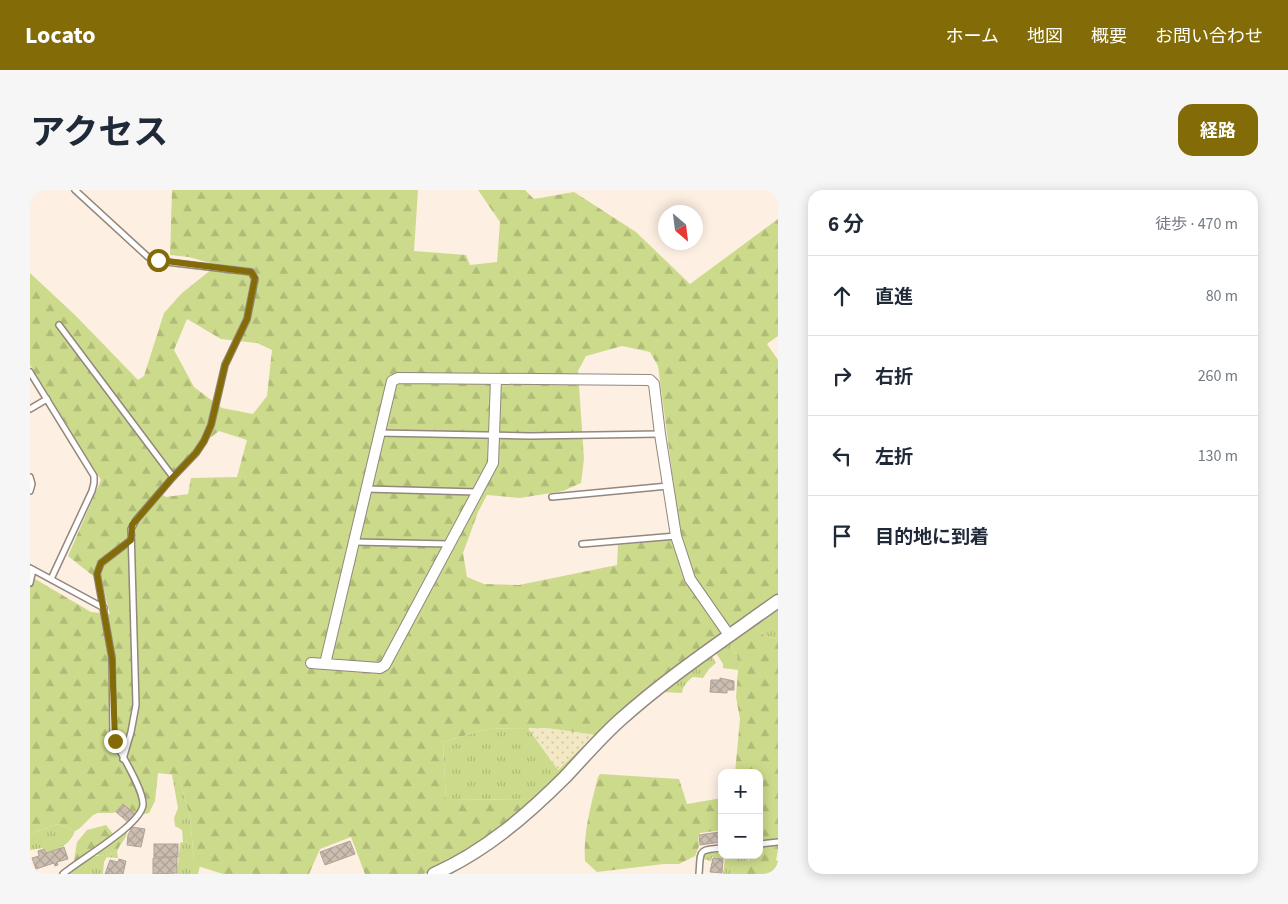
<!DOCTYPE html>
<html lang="ja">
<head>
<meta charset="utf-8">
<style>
	:root { --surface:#fff; --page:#f6f6f7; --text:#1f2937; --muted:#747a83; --line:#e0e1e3; --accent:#836c07 }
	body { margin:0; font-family:"Source Sans 3","Noto Sans JP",sans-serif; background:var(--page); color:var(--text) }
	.controls { position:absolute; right:15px; bottom:15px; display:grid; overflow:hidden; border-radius:10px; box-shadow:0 2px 12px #0003 }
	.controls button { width:45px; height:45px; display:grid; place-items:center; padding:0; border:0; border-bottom:1px solid var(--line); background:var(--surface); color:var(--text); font:25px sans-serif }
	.compass { position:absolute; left:628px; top:15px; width:45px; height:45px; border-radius:50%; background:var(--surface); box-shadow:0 2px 12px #0003; rotate:152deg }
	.stop { position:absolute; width:15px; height:15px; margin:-11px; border:4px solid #836c07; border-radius:50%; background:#fff }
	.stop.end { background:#836c07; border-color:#fff; box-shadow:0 1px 5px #0008 }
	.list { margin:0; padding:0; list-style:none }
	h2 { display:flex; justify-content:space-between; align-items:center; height:65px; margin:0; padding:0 20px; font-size:21px }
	h2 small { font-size:16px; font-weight:400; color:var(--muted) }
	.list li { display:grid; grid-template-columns:32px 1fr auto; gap:15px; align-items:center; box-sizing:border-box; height:80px; padding:0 20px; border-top:1px solid var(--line) }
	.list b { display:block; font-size:19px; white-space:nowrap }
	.list em { font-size:16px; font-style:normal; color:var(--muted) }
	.icon { flex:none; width:28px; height:28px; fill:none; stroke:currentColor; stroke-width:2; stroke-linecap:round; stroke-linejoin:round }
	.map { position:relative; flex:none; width:748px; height:684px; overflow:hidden; border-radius:15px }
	header { display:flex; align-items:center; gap:30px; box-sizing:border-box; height:70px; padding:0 25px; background:var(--accent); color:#fff }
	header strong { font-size:24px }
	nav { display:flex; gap:28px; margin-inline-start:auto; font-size:18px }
	.intro { display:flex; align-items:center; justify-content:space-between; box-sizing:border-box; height:120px; padding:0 30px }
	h1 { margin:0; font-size:35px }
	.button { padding:12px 22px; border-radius:15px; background:var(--accent); color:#fff; font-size:18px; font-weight:700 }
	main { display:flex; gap:30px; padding:0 30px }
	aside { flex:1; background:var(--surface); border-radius:15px; box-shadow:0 2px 12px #0003 }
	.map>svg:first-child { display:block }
	.grass { fill:url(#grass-tufts) }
	.forest { fill:url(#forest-firs); fill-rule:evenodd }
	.sand { fill:url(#sand-dots) }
	.building { fill:url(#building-cross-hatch); stroke:#b1a397 }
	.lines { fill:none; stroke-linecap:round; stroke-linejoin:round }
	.service-casing { stroke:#94877c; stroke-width:8 }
	.minor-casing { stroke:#94877c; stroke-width:12 }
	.tertiary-casing { stroke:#94877c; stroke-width:15 }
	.service { stroke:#fff; stroke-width:5 }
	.minor { stroke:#fff; stroke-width:10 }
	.tertiary { stroke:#fff; stroke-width:12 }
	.route { stroke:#836c07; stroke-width:6 }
</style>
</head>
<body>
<header>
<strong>Locato</strong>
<nav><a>ホーム</a><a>地図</a><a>概要</a><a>お問い合わせ</a></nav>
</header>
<div class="intro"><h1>アクセス</h1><a class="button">経路</a></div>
<main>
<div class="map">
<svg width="748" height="684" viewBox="0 0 748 684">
	<defs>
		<pattern id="grass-tufts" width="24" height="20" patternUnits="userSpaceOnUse" patternTransform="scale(1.25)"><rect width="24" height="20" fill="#ccdb8b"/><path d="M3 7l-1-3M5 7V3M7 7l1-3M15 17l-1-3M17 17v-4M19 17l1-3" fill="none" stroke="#afbb77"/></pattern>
		<pattern id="forest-firs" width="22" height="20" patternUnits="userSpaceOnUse" patternTransform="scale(1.25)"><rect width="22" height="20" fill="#ccdb8b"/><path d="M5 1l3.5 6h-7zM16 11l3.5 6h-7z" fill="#afbb77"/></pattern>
		<pattern id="sand-dots" width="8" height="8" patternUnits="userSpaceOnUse" patternTransform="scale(1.25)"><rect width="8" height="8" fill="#f2e8c3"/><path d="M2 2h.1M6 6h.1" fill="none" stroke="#cfc6a6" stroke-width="1.8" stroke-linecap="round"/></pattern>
		<pattern id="building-cross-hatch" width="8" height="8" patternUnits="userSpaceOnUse" patternTransform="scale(1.25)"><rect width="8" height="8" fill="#cbbdb0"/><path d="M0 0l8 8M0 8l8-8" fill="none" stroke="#aea296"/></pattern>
	</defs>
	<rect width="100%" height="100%" fill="#fdefe2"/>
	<g class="grass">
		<polygon points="748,419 748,449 734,446 725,435"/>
		<polygon points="701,452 701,456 712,474 708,480 693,478 693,474 686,463"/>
		<path d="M682,466L686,473L679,479L673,488L663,487C657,491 653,496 652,503L631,502Z"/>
		<polygon points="498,538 528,580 554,555 555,558 505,609 416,610 413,552 457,539"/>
		<polygon points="142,585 146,585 150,590 160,627 164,670 170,676 168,684 147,684 150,653 153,652 152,640 145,636 144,628 148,618"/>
		<path d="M27,634L45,641C39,656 30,658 16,663L13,658L0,660V644Z"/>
		<polygon points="692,659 692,665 717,665 721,684 693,684 695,669 682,667 681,671 673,669 676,661"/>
		<polygon points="87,662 88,668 77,667 74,672 73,684 39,684 39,681 62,666 70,666"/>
	</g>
	<g class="forest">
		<path d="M142,0H388L384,61L436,65L440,75L467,72L470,32L448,0H495L504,9L544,2L606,42L660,94L748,29V146L737,154L748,170V405L569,543L565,545L516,538L457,539L413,552L416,610L505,609L494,619L423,673L393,684H335L321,647L290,659L279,684H193L168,676L164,670L160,627L150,590L145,585L128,583L125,611L119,623L111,625L103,624L93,621L82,623H68L63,625L50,638L45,641L27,634L0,644V386L61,422L80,424L72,393L38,366L71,290L0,175V83L46,126L108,190L114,186L134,123L152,103L187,75L159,67L140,65ZM157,129L191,149L227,153L242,160L237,206L223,224L192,218L164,197L144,160ZM592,156L620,162L628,176L651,349L588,355L587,375L489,395L454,394L437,387L433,363L448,322L457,305L490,308L533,301L551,293L554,269L548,181L556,166ZM189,241L217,250L207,287L161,288L158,304L136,307L127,301L167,258Z"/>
		<polygon points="725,435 734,446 748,449 748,660 746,670 748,671 748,684 715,684 709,679 709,676 719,671 717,665 729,665 729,583 705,583 710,529 706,507 708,480 712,474 701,456 701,452"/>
		<path d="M570,584L649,589L657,614L692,608V640L670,643L668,646L669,656L665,666L649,674H634L567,682L555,671C553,642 561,615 568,587Z"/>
		<path d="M76,635L84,645L96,640L97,643C95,651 90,653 87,662L70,666L58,663L44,671L47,652L57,640Z"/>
	</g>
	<polygon class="sand" points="498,538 516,538 565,545 528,580"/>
	<g class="building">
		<polygon points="690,488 704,491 704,500 697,500 697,503 680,502 681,490 690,490"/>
		<polygon points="93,614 106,625 99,633 86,622"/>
		<polygon points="102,637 115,639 111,657 97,655 98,645"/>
		<polygon points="689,642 691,652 670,655 669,645"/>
		<polygon points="320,651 325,664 295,675 290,662"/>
		<rect x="124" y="654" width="24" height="13"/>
		<polygon points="34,657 38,669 27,672 28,675 25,676 24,673 6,679 2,668 9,666 8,661 14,659 16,663"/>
		<polygon points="147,667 147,683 123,684 123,668"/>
		<polygon points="683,668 693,669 692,683 680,682"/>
		<polygon points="89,669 96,671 93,684 75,684 80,670 88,672"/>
	</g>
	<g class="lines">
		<g class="service-casing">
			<g id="service">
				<polyline points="45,0 118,67 128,71 221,82 225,89 217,129 195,175 181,235 174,251 166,263 143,287"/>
				<polyline points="29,135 143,287 106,330 101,339 106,515 101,542 93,569"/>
				<polyline points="0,182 64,286 64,293 62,301 21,389"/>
				<polyline points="0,219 17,209"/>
				<polyline points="349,243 500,246 630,244"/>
				<polyline points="0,287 2,294 0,301"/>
				<polyline points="336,299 447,302"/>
				<polyline points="522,307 638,296"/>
				<polyline points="324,352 419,354"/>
				<polyline points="552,354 646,346"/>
				<polyline points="0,378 74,418"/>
				<polyline points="0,393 3,380"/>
				<polyline points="729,654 748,652"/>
				<path d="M33,684C49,670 113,634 113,614C113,599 92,566 85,551L83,545L82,468L67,384L71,373L101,350"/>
				<path d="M669,684C671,660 667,660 692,658"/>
			</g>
		</g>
		<g class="minor-casing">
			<g id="minor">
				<polyline points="466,189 463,273 355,475 350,478 295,474 362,191 368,188 620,190 624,194 630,244 646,346 660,389 699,445"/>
				<polyline points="281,473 295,474"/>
			</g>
		</g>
		<g class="tertiary-casing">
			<path id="tertiary" d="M404,684C454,662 496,626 535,587C553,568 570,548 590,530C639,486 695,449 748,411"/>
		</g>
		<use href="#service" class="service"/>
		<use href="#minor" class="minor"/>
		<use href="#tertiary" class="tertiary"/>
	</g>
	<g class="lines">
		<polyline class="route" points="85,551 82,468 67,384 71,373 101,350 102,335 143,287 166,263 174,251 181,235 195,175 217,129 225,88 221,82 128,70"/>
	</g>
</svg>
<div class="controls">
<button>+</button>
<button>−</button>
</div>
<svg class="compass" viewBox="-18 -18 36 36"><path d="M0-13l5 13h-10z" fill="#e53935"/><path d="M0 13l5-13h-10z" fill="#747a83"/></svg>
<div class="stop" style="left:128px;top:70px"></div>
<div class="stop end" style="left:85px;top:551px"></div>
</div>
<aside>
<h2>6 分<small>徒歩 · 470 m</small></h2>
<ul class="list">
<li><svg class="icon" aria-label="ahead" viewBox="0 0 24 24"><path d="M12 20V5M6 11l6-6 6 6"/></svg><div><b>直進</b></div><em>80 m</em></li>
<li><svg class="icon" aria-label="right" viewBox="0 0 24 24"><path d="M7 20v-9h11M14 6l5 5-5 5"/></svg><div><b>右折</b></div><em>260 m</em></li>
<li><svg class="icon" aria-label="left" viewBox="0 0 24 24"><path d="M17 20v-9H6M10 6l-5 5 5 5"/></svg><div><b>左折</b></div><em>130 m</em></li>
<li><svg class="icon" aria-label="arrive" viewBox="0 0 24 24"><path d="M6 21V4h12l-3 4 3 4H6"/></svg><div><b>目的地に到着</b></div></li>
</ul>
</aside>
</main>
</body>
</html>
